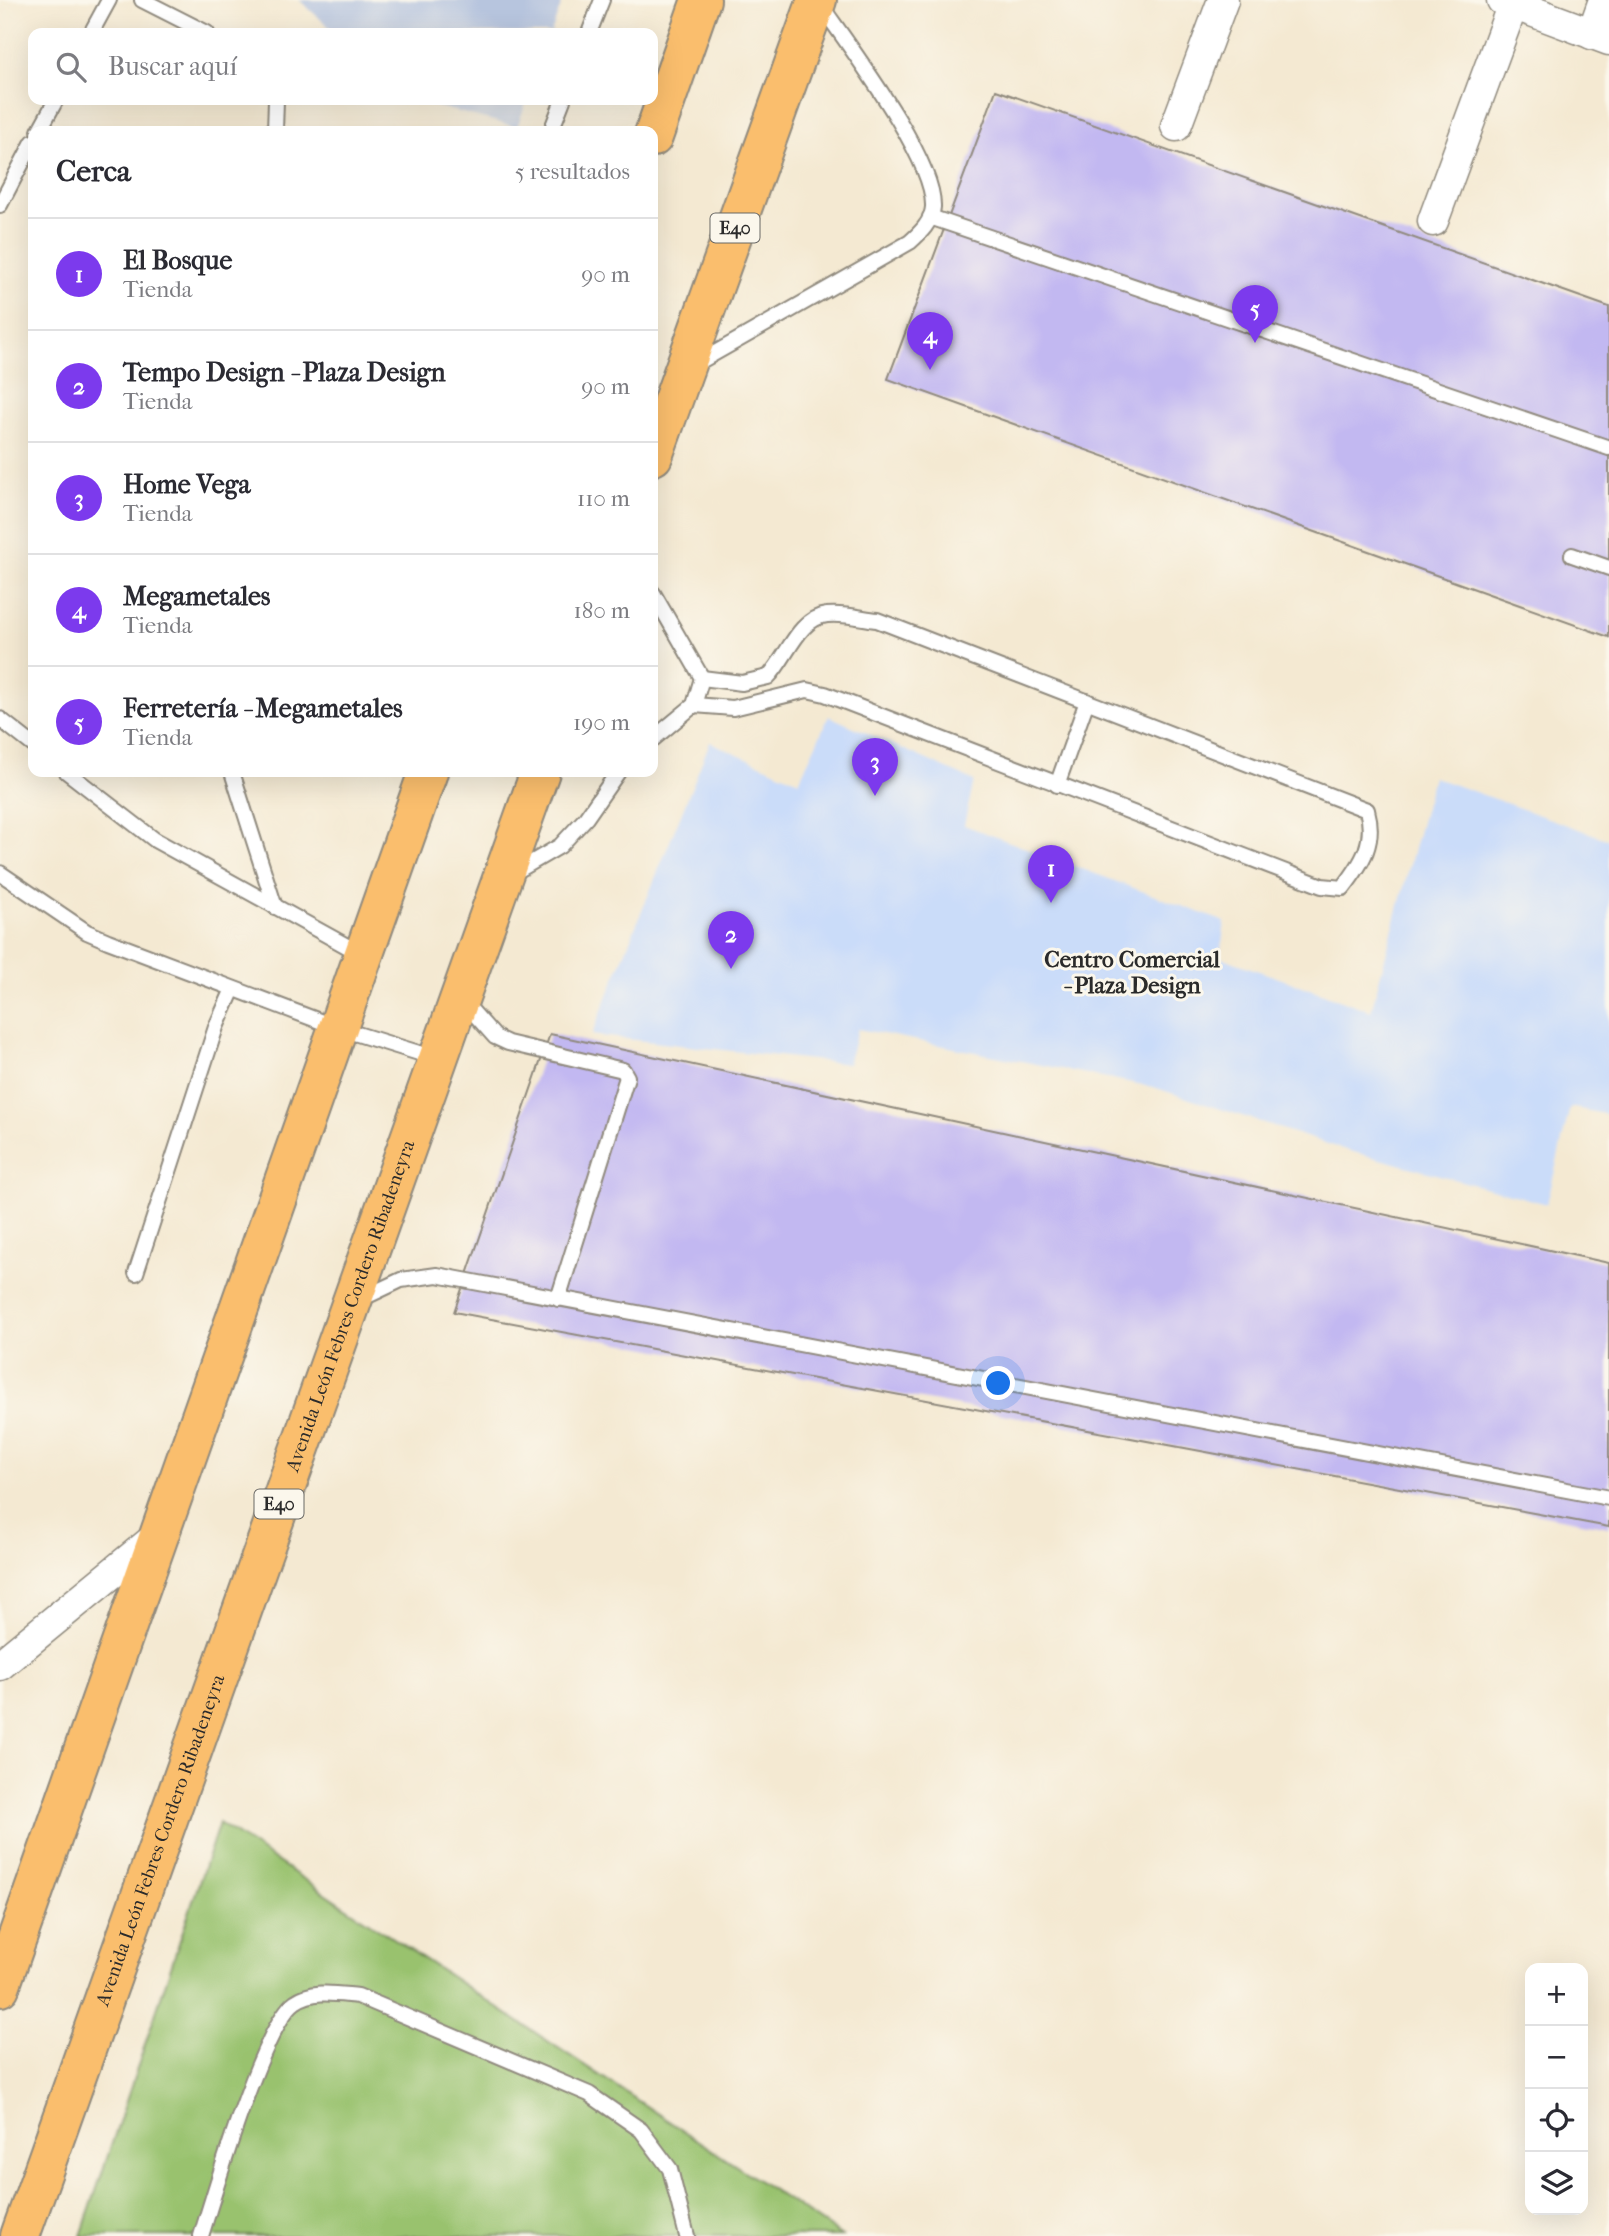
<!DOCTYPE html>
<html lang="es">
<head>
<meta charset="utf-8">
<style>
	:root { --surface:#fff; --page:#f7f7f7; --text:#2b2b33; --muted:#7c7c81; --line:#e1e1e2; --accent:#7c3aed }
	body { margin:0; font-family:"IM FELL French Canon",serif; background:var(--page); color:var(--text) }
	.controls { position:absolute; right:21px; bottom:21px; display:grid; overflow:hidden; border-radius:14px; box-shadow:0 7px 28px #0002 }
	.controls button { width:63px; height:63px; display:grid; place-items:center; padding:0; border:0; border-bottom:2px solid var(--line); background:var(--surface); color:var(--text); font:35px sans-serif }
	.you { position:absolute; left:999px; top:1384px; width:24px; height:24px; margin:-18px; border:5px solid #fff; border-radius:50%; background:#1a73e8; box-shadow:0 0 0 10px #1a73e833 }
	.badge { display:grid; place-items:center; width:46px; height:46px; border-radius:50%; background:var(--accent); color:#fff; font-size:23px; font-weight:700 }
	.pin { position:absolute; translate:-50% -58px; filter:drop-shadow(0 2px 4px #0008) }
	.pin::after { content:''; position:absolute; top:37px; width:24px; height:21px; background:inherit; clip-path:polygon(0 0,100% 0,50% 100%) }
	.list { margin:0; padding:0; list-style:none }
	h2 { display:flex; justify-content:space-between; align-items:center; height:91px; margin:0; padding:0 28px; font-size:30px }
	h2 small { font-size:23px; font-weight:400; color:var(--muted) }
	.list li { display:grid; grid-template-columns:46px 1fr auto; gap:21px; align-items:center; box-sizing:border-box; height:112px; padding:0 28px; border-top:2px solid var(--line) }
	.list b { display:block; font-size:26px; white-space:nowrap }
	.list p { margin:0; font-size:23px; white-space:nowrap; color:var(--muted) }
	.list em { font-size:23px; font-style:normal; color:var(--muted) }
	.icon { flex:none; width:38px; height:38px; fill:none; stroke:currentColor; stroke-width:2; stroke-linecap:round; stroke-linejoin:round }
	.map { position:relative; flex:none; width:1609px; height:2236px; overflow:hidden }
	.search { position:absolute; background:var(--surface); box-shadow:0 7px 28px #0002; left:28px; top:28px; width:630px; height:77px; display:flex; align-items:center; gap:18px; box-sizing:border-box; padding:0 24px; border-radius:14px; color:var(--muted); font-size:26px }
	.panel { position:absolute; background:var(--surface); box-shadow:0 7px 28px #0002; left:28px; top:126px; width:630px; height:651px; border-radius:14px }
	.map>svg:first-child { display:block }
	.built { fill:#cadcf9 }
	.industrial { fill:#b7c5de }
	.green { fill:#99c26e; stroke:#62764c; stroke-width:2 }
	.building { fill:#c2b8f1 }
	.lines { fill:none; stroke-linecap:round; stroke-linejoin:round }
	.service-casing { stroke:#908a7e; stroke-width:18 }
	.minor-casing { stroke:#908a7e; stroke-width:33 }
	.trunk-casing { stroke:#908a7e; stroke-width:42 }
	.service { stroke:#fff; stroke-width:14 }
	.minor { stroke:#fff; stroke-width:30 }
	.trunk { stroke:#fabe6d; stroke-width:38 }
	.labels { text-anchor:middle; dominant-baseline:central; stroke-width:6; stroke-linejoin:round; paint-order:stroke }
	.shield { fill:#fbf7ec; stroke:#696865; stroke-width:2 }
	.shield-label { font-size:18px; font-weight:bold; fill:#2b2b2b }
	.street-label { font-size:19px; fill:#2b2b2b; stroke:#fbf7ec }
	.quarter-label { font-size:23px; font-weight:bold; fill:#2b2b2b; stroke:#fbf7ec }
</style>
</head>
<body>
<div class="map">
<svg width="1609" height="2236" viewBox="0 0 1609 2236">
	<rect width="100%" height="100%" fill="#fbf7ec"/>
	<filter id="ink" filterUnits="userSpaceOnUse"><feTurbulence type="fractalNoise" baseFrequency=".0143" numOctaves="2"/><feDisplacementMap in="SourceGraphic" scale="14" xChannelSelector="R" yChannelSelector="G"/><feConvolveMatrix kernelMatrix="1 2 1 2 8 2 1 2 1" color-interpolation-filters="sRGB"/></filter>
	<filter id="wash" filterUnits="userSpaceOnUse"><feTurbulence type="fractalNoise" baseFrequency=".00686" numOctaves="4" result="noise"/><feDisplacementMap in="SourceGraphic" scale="28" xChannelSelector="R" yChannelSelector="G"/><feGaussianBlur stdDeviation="1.57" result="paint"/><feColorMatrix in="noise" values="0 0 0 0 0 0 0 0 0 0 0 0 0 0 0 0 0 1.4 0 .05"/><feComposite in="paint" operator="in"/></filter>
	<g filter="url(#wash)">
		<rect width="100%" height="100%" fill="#f4e9d2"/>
		<polygon class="built" points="829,716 974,781 964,825 1225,922 1220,957 1371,1011 1433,777 1609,840 1609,1115 1570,1107 1547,1204 1346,1150 1153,1087 858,1029 848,1064 592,1035 710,742 799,781"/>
		<g class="industrial">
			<polygon points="299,0 563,0 551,33 336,33"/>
			<polygon points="412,100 527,100 517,127"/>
		</g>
		<polygon class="green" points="219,1823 842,2236 81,2236"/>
		<g id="blocks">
			<g class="building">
				<polygon points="996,90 1609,307 1609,637 888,379"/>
				<polygon points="550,1034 1609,1263 1609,1527 454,1312"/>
			</g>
		</g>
	</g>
	<g filter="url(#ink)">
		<use href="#blocks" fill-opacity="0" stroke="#908a7e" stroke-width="2"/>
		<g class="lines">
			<g class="service-casing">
				<g id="service">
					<polyline points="142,0 207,33"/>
					<polyline points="91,33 109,0"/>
					<polyline points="589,33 602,0"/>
					<polyline points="39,131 56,100"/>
					<polyline points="275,131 276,100"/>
					<polyline points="551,131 563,100"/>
					<polyline points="0,205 33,142"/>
					<polyline points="930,217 1609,448"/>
					<path d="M694,365L910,242C920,233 932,222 933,207C935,159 849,46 820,4"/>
					<polyline points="1572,555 1609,568"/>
					<polyline points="653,593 702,678 694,705 653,739"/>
					<path d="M694,705L733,708L807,690L825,694L1322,886L1343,888C1363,862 1376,842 1367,810L877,620C861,618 843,613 827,615C798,618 787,658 768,677L742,683L702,678"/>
					<polyline points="0,719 33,745"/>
					<polyline points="67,772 155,840 363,955"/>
					<polyline points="232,772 275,907"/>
					<polyline points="1057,785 1087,701"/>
					<polyline points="0,873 87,932 108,941 338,1028 435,1058"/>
					<polyline points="512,874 560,846 586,818 618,772"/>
					<polyline points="463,1001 495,1037 508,1043 623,1070 627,1077 558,1299"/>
					<polyline points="136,1273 216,1027 233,989"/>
					<polyline points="361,1299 401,1280 437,1275 1609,1498"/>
					<path d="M201,2236C215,2191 263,2025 295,2002C314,1989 336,1994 358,1996L589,2094L641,2130L670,2169L687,2236"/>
				</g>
			</g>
			<g class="minor-casing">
				<g id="minor">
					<polyline points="1502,0 1609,40"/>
					<polyline points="1592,34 1604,0"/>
					<polyline points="1176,126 1223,0"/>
					<polyline points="1433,221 1513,4"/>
					<polyline points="0,1665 160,1534"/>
				</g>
			</g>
			<g class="trunk-casing">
				<g id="trunk">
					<polyline points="653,137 701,0"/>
					<polyline points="653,456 817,0"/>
					<polyline points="0,1987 428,772"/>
					<path id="s1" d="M20,2236L540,772"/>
				</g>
			</g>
			<use href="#service" class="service"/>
			<use href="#minor" class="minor"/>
			<use href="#trunk" class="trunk"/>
		</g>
	</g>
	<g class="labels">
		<g class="shield">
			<rect x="710.5" y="213.5" width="49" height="29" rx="5"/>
			<rect x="254.5" y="1489.5" width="49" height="29" rx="5"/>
		</g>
		<g class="shield-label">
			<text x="735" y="228">E40</text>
			<text x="279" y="1504">E40</text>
		</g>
		<g class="street-label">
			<text stroke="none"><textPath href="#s1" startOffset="987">Avenida León Febres Cordero Ribadeneyra</textPath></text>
			<text stroke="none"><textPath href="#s1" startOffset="420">Avenida León Febres Cordero Ribadeneyra</textPath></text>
		</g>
		<g class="quarter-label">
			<text x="1132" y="959">Centro Comercial<tspan x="1132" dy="26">- Plaza Design</tspan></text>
		</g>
	</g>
</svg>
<div class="controls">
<button>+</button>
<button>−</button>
<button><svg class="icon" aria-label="locate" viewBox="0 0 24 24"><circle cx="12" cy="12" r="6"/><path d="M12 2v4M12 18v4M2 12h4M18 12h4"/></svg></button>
<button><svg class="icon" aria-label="layers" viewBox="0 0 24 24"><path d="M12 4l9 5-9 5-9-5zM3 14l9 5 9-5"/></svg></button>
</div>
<div class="you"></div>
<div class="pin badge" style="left:1051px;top:903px">1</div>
<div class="pin badge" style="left:731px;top:969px">2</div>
<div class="pin badge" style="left:875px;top:796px">3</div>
<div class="pin badge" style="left:930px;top:370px">4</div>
<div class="pin badge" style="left:1255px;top:343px">5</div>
<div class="search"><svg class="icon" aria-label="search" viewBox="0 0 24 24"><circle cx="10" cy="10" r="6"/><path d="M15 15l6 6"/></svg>Buscar aquí</div>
<section class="panel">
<h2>Cerca<small>5 resultados</small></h2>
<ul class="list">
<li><span class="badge">1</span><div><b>El Bosque</b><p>Tienda</p></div><em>90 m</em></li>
<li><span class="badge">2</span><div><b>Tempo Design - Plaza Design</b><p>Tienda</p></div><em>90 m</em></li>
<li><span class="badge">3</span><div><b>Home Vega</b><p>Tienda</p></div><em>110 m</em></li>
<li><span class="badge">4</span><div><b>Megametales</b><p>Tienda</p></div><em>180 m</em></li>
<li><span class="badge">5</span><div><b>Ferretería - Megametales</b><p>Tienda</p></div><em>190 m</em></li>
</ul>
</section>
</div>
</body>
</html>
